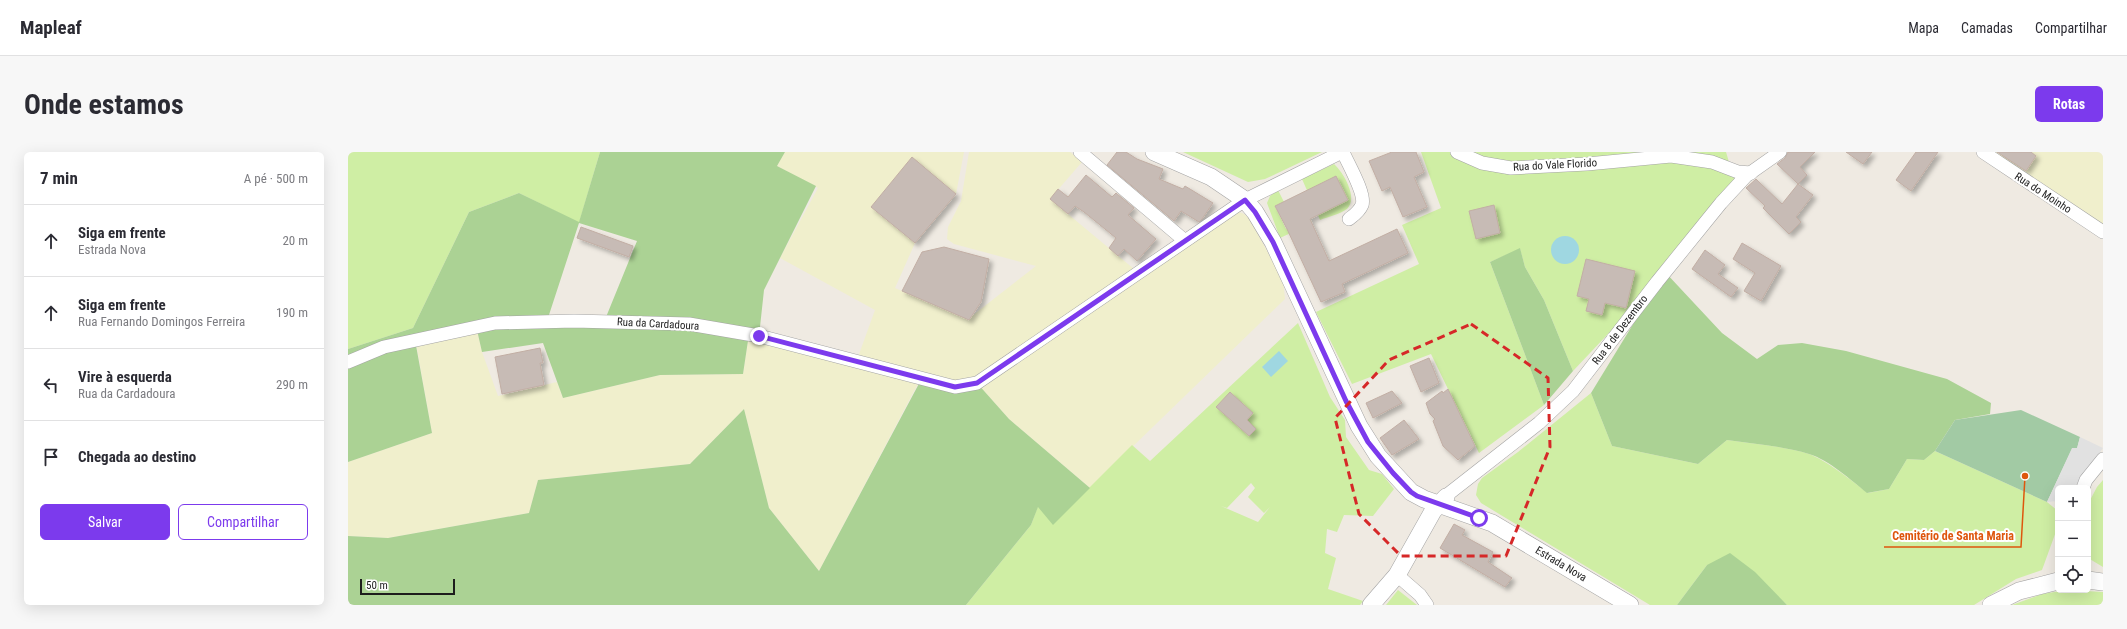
<!DOCTYPE html>
<html lang="pt">
<head>
<meta charset="utf-8">
<style>
	:root { --surface:#fff; --page:#f7f7f7; --text:#2b2b33; --muted:#7c7c81; --line:#e1e1e2; --accent:#7c3aed }
	body { margin:0; font-family:"Roboto Condensed",sans-serif; background:var(--page); color:var(--text) }
	.controls { position:absolute; right:12px; bottom:12px; display:grid; overflow:hidden; border-radius:6px; box-shadow:0 4px 16px #0002 }
	.controls button { width:36px; height:36px; display:grid; place-items:center; padding:0; border:0; border-bottom:1px solid var(--line); background:var(--surface); color:var(--text); font:20px sans-serif }
	.scale { position:absolute; left:12px; bottom:10px; width:95px; box-sizing:border-box; padding-left:4px; border:2px solid #1d1d1d; border-top:0; font-size:11px; line-height:14px; white-space:nowrap; color:#1d1d1d; -webkit-text-stroke:3px #fff; paint-order:stroke }
	.stop { position:absolute; width:12px; height:12px; margin:-9px; border:3px solid #7c3aed; border-radius:50%; background:#fff }
	.stop.end { background:#7c3aed; border-color:#fff; box-shadow:0 1px 4px #0008 }
	.list { margin:0; padding:0; list-style:none }
	h2 { display:flex; justify-content:space-between; align-items:center; height:52px; margin:0; padding:0 16px; font-size:17px }
	h2 small { font-size:13px; font-weight:400; color:var(--muted) }
	.list li { display:grid; grid-template-columns:26px 1fr auto; gap:12px; align-items:center; box-sizing:border-box; height:72px; padding:0 16px; border-top:1px solid var(--line) }
	.list b { display:block; font-size:15px; white-space:nowrap }
	.list p { margin:0; font-size:13px; white-space:nowrap; color:var(--muted) }
	.list em { font-size:13px; font-style:normal; color:var(--muted) }
	.actions { display:flex; gap:8px; padding:12px 16px }
	.actions a { flex:1; padding:9px 0; border:1px solid var(--accent); border-radius:6px; text-align:center; font-size:14px; color:var(--accent) }
	.actions .main { background:var(--accent); color:#fff }
	.icon { flex:none; width:22px; height:22px; fill:none; stroke:currentColor; stroke-width:2; stroke-linecap:round; stroke-linejoin:round }
	.map { position:relative; flex:none; width:1755px; height:453px; overflow:hidden; border-radius:6px }
	header { display:flex; align-items:center; gap:24px; box-sizing:border-box; height:56px; padding:0 20px; background:var(--surface); border-bottom:1px solid var(--line) }
	header strong { font-size:19px }
	nav { display:flex; gap:22px; margin-inline-start:auto; font-size:14px }
	.intro { display:flex; align-items:center; justify-content:space-between; box-sizing:border-box; height:96px; padding:0 24px }
	h1 { margin:0; font-size:28px }
	.button { padding:10px 18px; border-radius:6px; background:var(--accent); color:#fff; font-size:14px; font-weight:700 }
	main { display:flex; gap:24px; padding:0 24px }
	aside { flex:1; background:var(--surface); border-radius:6px; box-shadow:0 4px 16px #0002 }
	.map>svg:first-child { display:block }
	.farmland { fill:#f0efcc }
	.grass { fill:#cfeea4; fill-rule:evenodd }
	.forest { fill:#abd294; fill-rule:evenodd }
	.cemetery { fill:#a2caa4 }
	.parking { fill:#e1e1e1 }
	.water { fill:#9fd7e1 }
	.building { fill:#c7bbb5; stroke:#c2aea4; filter:url(#shadow) }
	.lines { fill:none; stroke-linecap:round; stroke-linejoin:round }
	.minor-casing { stroke:#a4a4a4; stroke-width:14 }
	.tertiary-casing { stroke:#a4a4a4; stroke-width:18 }
	.minor { stroke:#fff; stroke-width:13 }
	.tertiary { stroke:#fff; stroke-width:17 }
	.route { stroke:#7c3aed; stroke-width:5 }
	.marked { fill:none; stroke:#d62828; stroke-width:3; stroke-dasharray:8 5; stroke-linejoin:round }
	.labels { text-anchor:middle; dominant-baseline:central; stroke-width:4; stroke-linejoin:round; paint-order:stroke }
	.street-label { font-size:11px; fill:#1d1d1d; stroke:#fff }
	.leader { fill:none; stroke:#de560d; stroke-width:1.5 }
	.callout-dot { fill:#de560d; stroke:#fff; stroke-width:1.5 }
	.callout-label { font-size:12px; text-anchor:middle; font-weight:bold; fill:#de560d; stroke:#fff; stroke-width:4; stroke-linejoin:round; paint-order:stroke }
</style>
</head>
<body>
<header>
<strong>Mapleaf</strong>
<nav><a>Mapa</a><a>Camadas</a><a>Compartilhar</a></nav>
</header>
<div class="intro"><h1>Onde estamos</h1><a class="button">Rotas</a></div>
<main>
<aside>
<h2>7 min<small>A pé · 500 m</small></h2>
<ul class="list">
<li><svg class="icon" aria-label="ahead" viewBox="0 0 24 24"><path d="M12 20V5M6 11l6-6 6 6"/></svg><div><b>Siga em frente</b><p>Estrada Nova</p></div><em>20 m</em></li>
<li><svg class="icon" aria-label="ahead" viewBox="0 0 24 24"><path d="M12 20V5M6 11l6-6 6 6"/></svg><div><b>Siga em frente</b><p>Rua Fernando Domingos Ferreira</p></div><em>190 m</em></li>
<li><svg class="icon" aria-label="left" viewBox="0 0 24 24"><path d="M17 20v-9H6M10 6l-5 5 5 5"/></svg><div><b>Vire à esquerda</b><p>Rua da Cardadoura</p></div><em>290 m</em></li>
<li><svg class="icon" aria-label="arrive" viewBox="0 0 24 24"><path d="M6 21V4h12l-3 4 3 4H6"/></svg><div><b>Chegada ao destino</b></div></li>
</ul>
<div class="actions"><a class="main">Salvar</a><a>Compartilhar</a></div>
</aside>
<div class="map">
<svg width="1755" height="453" viewBox="0 0 1755 453">
	<defs>
		<filter id="shadow"><feDropShadow dx="3.5" dy="3.5" stdDeviation="2" flood-color="#0004"/></filter>
	</defs>
	<rect width="100%" height="100%" fill="#efeae2"/>
	<g class="farmland">
		<polygon points="437,0 616,0 608,42 564,6 523,55 567,91 547,136 620,167 688,114 606,92 599,87 600,75 613,49 621,0 722,0 734,10 702,47 786,117 885,62 891,60 896,62 901,66 935,128 937,147 742,336 661,267 629,231 607,235 510,205 527,158 432,106 470,36 429,14"/>
		<polygon points="1636,0 1755,0 1755,80"/>
		<polygon points="129,178 134,200 150,244 209,230 215,246 312,223 395,222 401,183 573,226 471,419 421,356 396,257 342,312 190,328 181,361 40,386 0,384 0,310 84,281 68,191"/>
	</g>
	<g class="grass">
		<polygon points="0,0 252,0 231,71 171,41 121,60 65,176 0,197"/>
		<polygon points="835,0 974,0 917,27 900,30"/>
		<polygon points="1073,0 1378,0 1381,10 1398,24 1309,130 1225,219 1196,148 1177,115 1172,97 1142,110 1196,253 1131,301 1083,202 1004,232 968,160 1071,112 1054,73 1093,56"/>
		<path d="M986,12C995,20 1011,46 999,57C992,62 980,65 972,68L954,27Z"/>
		<polygon points="930,38 936,50 927,54 938,77 962,66 964,71 932,86 919,51 922,44"/>
		<path d="M950,171L982,245L997,268L998,285L1021,318L1034,322L1046,337L1025,364L996,363L989,380L979,377L977,401L988,406L980,437L1015,449L1012,453H618L683,373L690,354L705,372L784,293L802,309ZM903,331L907,336L900,345L916,361L922,355L910,370L873,354L879,356Z"/>
		<path d="M1243,241L1264,294L1350,312L1379,288C1406,292 1435,294 1461,302C1478,308 1504,329 1520,341L1541,337L1559,307L1576,308L1587,299L1699,350L1710,359V374L1694,418L1668,427L1626,453H1439L1430,445L1359,413L1329,453H1302L1133,351L1128,343L1130,332L1134,326L1170,300Z"/>
		<polygon points="1755,328 1755,415 1740,406 1740,352 1749,335"/>
		<polygon points="1050,438 1069,453 1038,453"/>
		<polygon points="1719,438 1755,440 1755,453 1664,453 1694,442"/>
	</g>
	<g class="forest">
		<path d="M252,0H437L429,14L468,34L416,138L411,184L401,182L395,222L312,223L215,246L195,191L134,200L129,178L67,188L84,281L0,310V197L65,176L121,60L171,41L231,70ZM231,71L289,89L256,170L199,169Z"/>
		<polygon points="1172,96 1177,115 1196,148 1225,219 1196,253 1142,110"/>
		<path d="M1317,120L1374,181L1409,207L1430,193L1454,191L1498,199L1599,227L1643,251L1642,262L1607,268L1587,299L1576,308L1559,307L1541,337L1519,341C1503,328 1481,308 1461,302C1435,294 1406,292 1379,288L1350,312L1264,294L1243,241Z"/>
		<polygon points="574,226 629,231 661,267 742,336 705,373 690,355 683,373 618,453 0,453 0,384 40,386 181,361 190,328 342,312 396,257 421,356 471,419"/>
		<polygon points="1382,401 1407,420 1439,453 1329,453 1359,413"/>
	</g>
	<polygon class="cemetery" points="1673,258 1732,285 1729,297 1724,297 1699,350 1587,299 1607,268"/>
	<polygon class="parking" points="1732,285 1755,296 1726,336 1710,336 1710,349 1699,350 1724,296 1729,296"/>
	<g class="water">
		<circle cx="1217" cy="98" r="14"/>
		<polygon points="931,199 940,209 923,225 914,215"/>
	</g>
	<g class="building">
		<polygon points="769,0 778,0 789,7 815,17 811,27 835,37 837,34 865,51 854,67 851,70 833,59 826,69 759,13"/>
		<polygon points="1044,0 1068,0 1076,20 1066,25 1079,55 1055,65 1042,35 1034,39 1021,9"/>
		<polygon points="1440,0 1467,0 1452,15 1459,23 1450,32 1429,12 1437,6"/>
		<polygon points="1498,0 1524,0 1515,12"/>
		<polygon points="1568,0 1590,0 1563,39 1548,28"/>
		<polygon points="1649,0 1683,0 1688,4 1678,19"/>
		<polygon points="564,5 608,42 567,91 523,55"/>
		<polygon points="738,23 764,45 768,41 786,56 780,63 808,87 789,109 776,97 770,104 761,96 768,86 736,60 727,54 720,62 702,47 710,37 720,45"/>
		<polygon points="988,24 1000,48 962,67 981,109 1049,77 1060,101 994,132 997,140 973,150 939,77 927,54"/>
		<polygon points="1408,27 1434,52 1450,32 1465,43 1448,65 1453,70 1441,82 1415,56 1417,54 1398,36"/>
		<polygon points="1146,53 1152,81 1128,87 1121,59"/>
		<polygon points="233,75 285,94 281,105 229,86"/>
		<polygon points="1394,91 1433,114 1413,149 1396,139 1407,121 1385,107"/>
		<polygon points="596,95 641,107 633,150 621,168 554,139 574,100"/>
		<polygon points="1357,98 1377,113 1370,122 1390,136 1383,145 1344,117"/>
		<polygon points="1238,107 1287,119 1278,156 1257,151 1254,163 1238,159 1241,147 1229,144"/>
		<polygon points="192,196 195,211 192,211 196,233 154,242 147,205"/>
		<polygon points="1081,206 1091,231 1073,240 1062,214"/>
		<polygon points="1100,237 1127,294 1110,308 1095,294 1085,269 1087,267 1082,262 1078,251 1094,239 1095,241"/>
		<polygon points="1044,239 1054,251 1025,266 1018,251"/>
		<polygon points="882,240 905,261 899,268 908,277 901,284 868,255"/>
		<polygon points="1056,268 1071,287 1044,303 1032,286"/>
		<polygon points="1106,372 1117,378 1114,383 1145,400 1140,410 1164,426 1157,435 1092,396"/>
	</g>
	<g class="lines">
		<g class="minor-casing">
			<g id="minor">
				<polyline points="732,0 836,88"/>
				<path d="M995,0C1000,12 1018,42 1014,53C1011,60 1006,63 1001,67"/>
				<polyline points="1109,0 1134,11 1163,16 1239,12 1323,4 1364,10 1390,20 1403,21"/>
				<polyline points="1635,0 1755,80"/>
				<polyline points="0,210 36,195 147,171 226,169 341,172 411,184 607,235 629,231 897,48 994,0"/>
				<polyline points="1735,336 1738,328 1755,307"/>
				<polyline points="1099,343 1191,271 1225,239 1309,130 1373,51 1398,24 1432,0"/>
				<polyline points="1049,423 1072,443 1079,453"/>
			</g>
		</g>
		<g class="tertiary-casing">
			<g id="tertiary">
				<polyline points="806,0 863,25 897,48 907,60 925,90 1011,274 1030,304 1063,340 1076,347 1144,371 1282,453"/>
				<polyline points="1740,428 1755,430"/>
				<polyline points="1023,453 1049,423 1085,359 1098,345"/>
				<polyline points="1643,453 1671,439 1710,429"/>
			</g>
		</g>
		<use href="#minor" class="minor"/>
		<use href="#tertiary" class="tertiary"/>
	</g>
	<g class="lines">
		<polyline class="route" points="411,184 607,235 629,231 897,48 907,60 925,90 998,249 1020,290 1045,321 1063,340 1069,344 1131,366"/>
	</g>
	<path class="marked" d="M1123,172L1200,226L1202,295L1158,404H1053L1011,362L987,266L1041,208Z"/>
	<g class="labels">
		<g class="street-label">
			<text transform="translate(1207 13) rotate(-3)">Rua do Vale Florido</text>
			<text transform="translate(1695 41) rotate(33)">Rua do Moinho</text>
			<text transform="translate(310 172) rotate(3)">Rua da Cardadoura</text>
			<text transform="translate(1272 178) rotate(-53)">Rua 8 de Dezembro</text>
			<text transform="translate(1213 412) rotate(31)">Estrada Nova</text>
		</g>
	</g>
	<path class="leader" d="M1677 324L1673 395H1536"/>
	<circle class="callout-dot" cx="1677" cy="324" r="4"/>
	<g class="callout-label">
		<text x="1605" y="388">Cemitério de Santa Maria</text>
	</g>
</svg>
<div class="controls">
<button>+</button>
<button>−</button>
<button><svg class="icon" aria-label="locate" viewBox="0 0 24 24"><circle cx="12" cy="12" r="6"/><path d="M12 2v4M12 18v4M2 12h4M18 12h4"/></svg></button>
</div>
<div class="scale">50 m</div>
<div class="stop" style="left:1131px;top:366px"></div>
<div class="stop end" style="left:411px;top:184px"></div>
</div>
</main>
</body>
</html>
